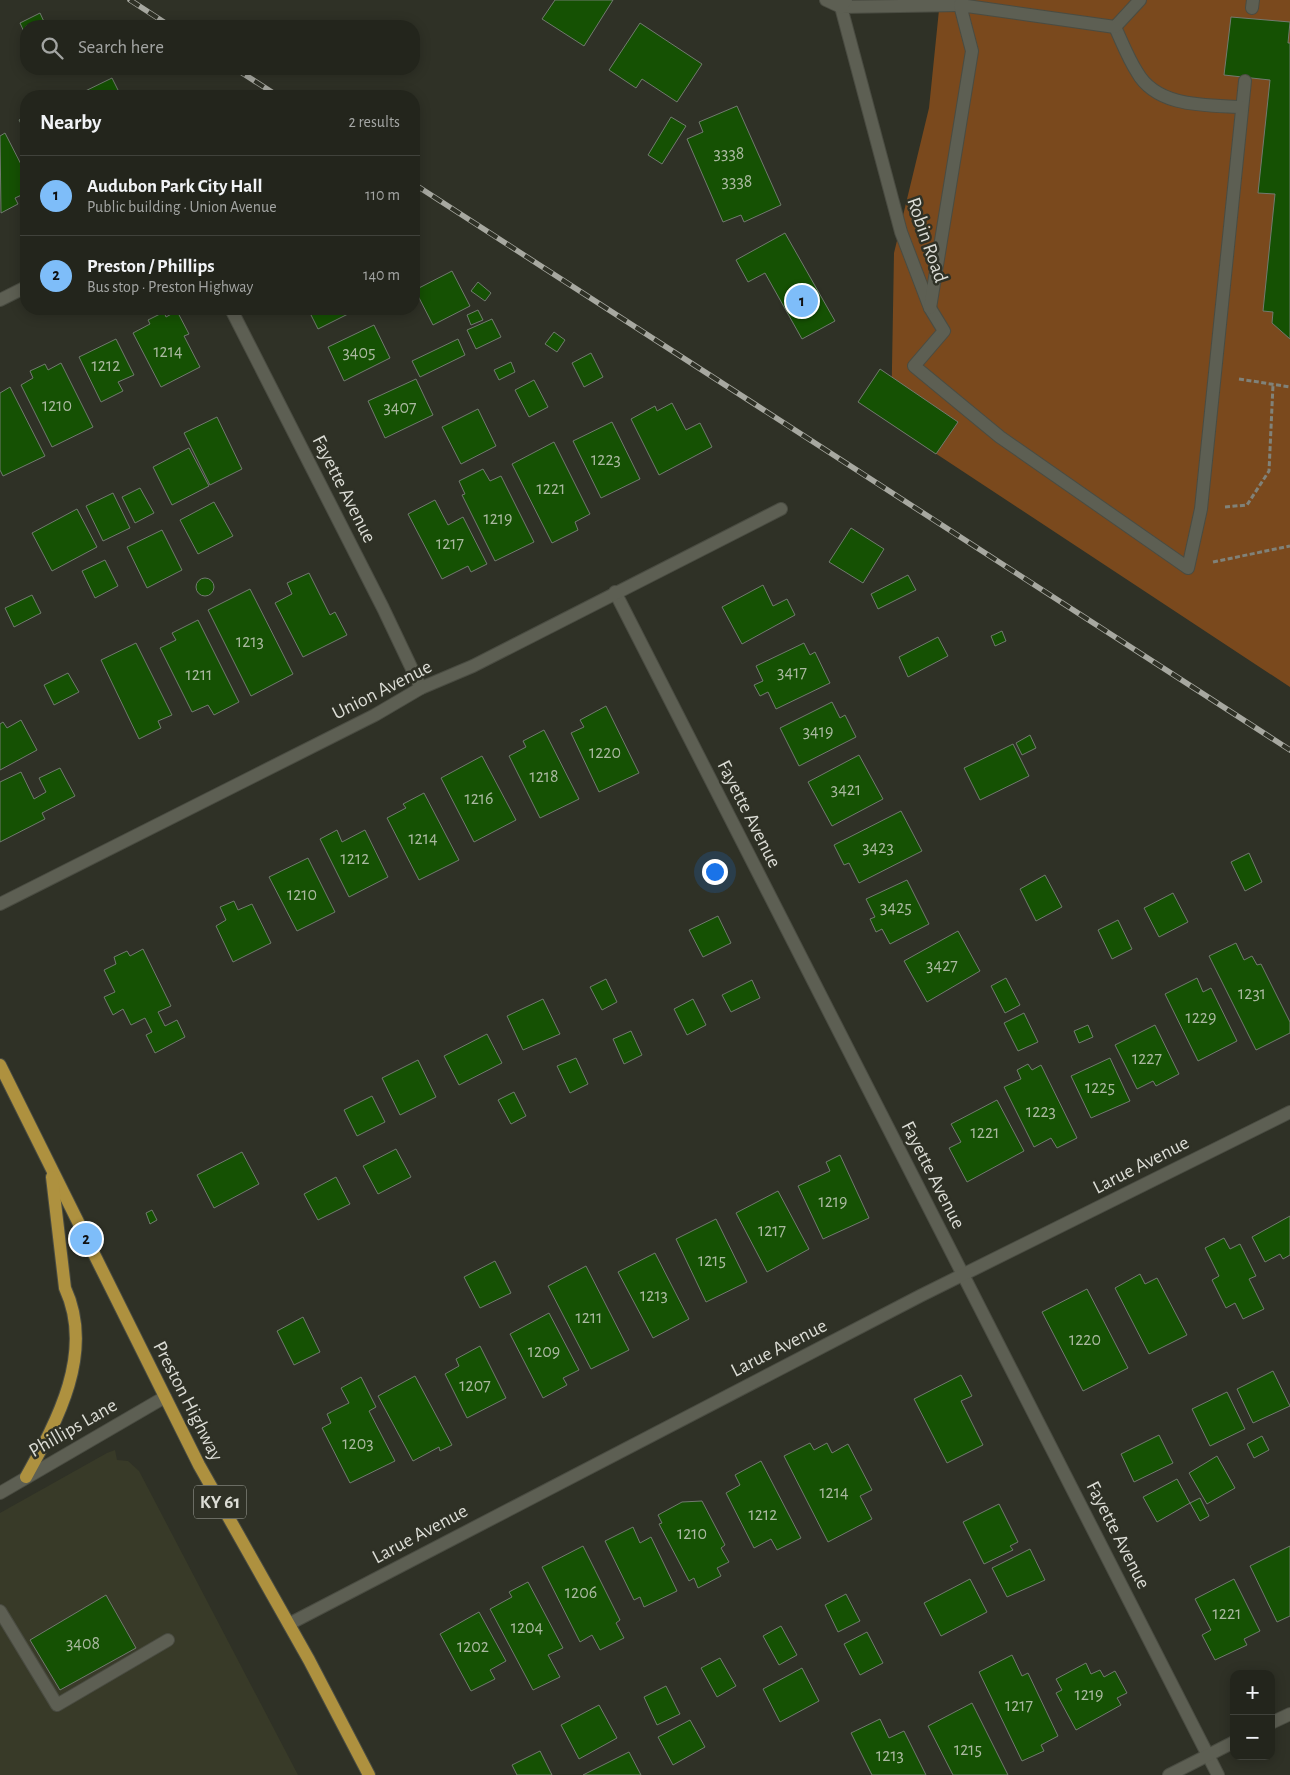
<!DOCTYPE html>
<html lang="en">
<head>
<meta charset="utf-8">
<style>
	:root { --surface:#23251c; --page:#2b2d25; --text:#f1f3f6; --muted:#a3a5a3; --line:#40423b; --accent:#7ebdf9 }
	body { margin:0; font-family:"Alegreya Sans",sans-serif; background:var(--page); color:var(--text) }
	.controls { position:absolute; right:15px; bottom:15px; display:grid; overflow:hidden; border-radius:10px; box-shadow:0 2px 12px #0003 }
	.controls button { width:45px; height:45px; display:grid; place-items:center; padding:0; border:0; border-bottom:1px solid var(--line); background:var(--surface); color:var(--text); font:25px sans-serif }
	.you { position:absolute; left:714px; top:871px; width:18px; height:18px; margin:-12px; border:4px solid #fff; border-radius:50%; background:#1a73e8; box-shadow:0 0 0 8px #1a73e833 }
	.badge { display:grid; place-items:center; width:32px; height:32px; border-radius:50%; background:var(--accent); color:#111; font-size:16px; font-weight:700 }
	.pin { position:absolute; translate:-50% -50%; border:2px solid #fff; box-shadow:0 1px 5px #0006 }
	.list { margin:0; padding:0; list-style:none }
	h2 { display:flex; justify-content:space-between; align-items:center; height:65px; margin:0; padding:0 20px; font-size:21px }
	h2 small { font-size:16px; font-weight:400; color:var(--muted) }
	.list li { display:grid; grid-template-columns:32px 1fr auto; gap:15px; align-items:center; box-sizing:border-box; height:80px; padding:0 20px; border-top:1px solid var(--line) }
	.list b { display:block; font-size:19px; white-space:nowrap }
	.list p { margin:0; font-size:16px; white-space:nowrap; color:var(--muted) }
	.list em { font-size:16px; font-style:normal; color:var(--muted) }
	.icon { flex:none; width:28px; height:28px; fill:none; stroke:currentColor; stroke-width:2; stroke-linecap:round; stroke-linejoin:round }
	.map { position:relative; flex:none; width:1290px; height:1775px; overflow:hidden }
	.search { position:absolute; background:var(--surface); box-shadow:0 2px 12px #0003; left:20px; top:20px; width:400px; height:55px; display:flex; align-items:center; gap:12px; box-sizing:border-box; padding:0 18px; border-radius:20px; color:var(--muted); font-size:19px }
	.panel { position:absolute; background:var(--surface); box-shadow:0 2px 12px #0003; left:20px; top:90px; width:400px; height:225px; border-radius:20px }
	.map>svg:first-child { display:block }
	.built { fill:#383a28 }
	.green { fill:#7a491d }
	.building { fill:#155103; stroke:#717a6f }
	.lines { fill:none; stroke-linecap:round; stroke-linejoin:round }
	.service-casing { stroke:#4a4c42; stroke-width:14 }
	.minor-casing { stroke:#4a4c42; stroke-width:14 }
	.secondary-casing { stroke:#4a4c42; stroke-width:14 }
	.primary-casing { stroke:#4a4c42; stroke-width:14 }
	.path { stroke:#808279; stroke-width:3; stroke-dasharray:5 2.5; stroke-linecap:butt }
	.service { stroke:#5d5f53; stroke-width:12 }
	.minor { stroke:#5d5f53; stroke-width:12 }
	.secondary { stroke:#5d5f53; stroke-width:12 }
	.primary { stroke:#ae913f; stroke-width:12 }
	.rail-casing { stroke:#a7a8a0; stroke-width:5.5 }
	.rail { stroke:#2f3126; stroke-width:4; stroke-dasharray:11; stroke-linecap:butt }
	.labels { text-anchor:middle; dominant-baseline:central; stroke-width:5; stroke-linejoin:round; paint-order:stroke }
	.number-label { font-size:18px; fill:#aab9a0 }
	.shield { fill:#2f3126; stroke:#a7a9a0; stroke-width:1 }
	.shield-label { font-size:19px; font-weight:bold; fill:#dbdcd5 }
	.street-label { font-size:20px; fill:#dbdcd5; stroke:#2f3126 }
</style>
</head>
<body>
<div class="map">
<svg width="1290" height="1775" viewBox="0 0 1290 1775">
	<rect width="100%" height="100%" fill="#2f3126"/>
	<polygon class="built" points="115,1450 117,1460 128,1461 139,1471 298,1775 0,1775 0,1513 107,1453"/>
	<polygon class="green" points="940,0 1290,0 1290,687 891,424 894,253 929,108"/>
	<g class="building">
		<polygon points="555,0 613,0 584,46 542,19"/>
		<polygon points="40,13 46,26 26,26 26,36 20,23"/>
		<polygon points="1231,17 1290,22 1288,43 1290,43 1290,339 1272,323 1273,312 1263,311 1275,194 1258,193 1270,80 1224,75"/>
		<polygon points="640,23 702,64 677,102 642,79 636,88 609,70"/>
		<polygon points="112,78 121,96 75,96"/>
		<polygon points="737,106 781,205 744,222 741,215 723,222 687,139 703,132 699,122"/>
		<polygon points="26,116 26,133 19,120"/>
		<polygon points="671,117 686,126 662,164 648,155"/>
		<polygon points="5,133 26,174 26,193 15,198 18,204 1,213 0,136"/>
		<polygon points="785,233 835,321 802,339 765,273 748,282 736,260"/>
		<polygon points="452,271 470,306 433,325 415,290"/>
		<polygon points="478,282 491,293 485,301 471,291"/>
		<polygon points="308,309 353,309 354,311 318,329"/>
		<polygon points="478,310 483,320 471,325 467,315"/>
		<polygon points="177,311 189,334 184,336 200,367 161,387 133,333 150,324 148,320 164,312 166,317"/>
		<polygon points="492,319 501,337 476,349 467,330"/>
		<polygon points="374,325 390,358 344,381 328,347"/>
		<polygon points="554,332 565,340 557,352 545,344"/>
		<polygon points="116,339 134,375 118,382 123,391 101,402 79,357"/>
		<polygon points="458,339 465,355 420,377 412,361"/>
		<polygon points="591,353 603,377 584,387 572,363"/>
		<polygon points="511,362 515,372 499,380 494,370"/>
		<polygon points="61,363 93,427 52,447 21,385 33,378 30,371 45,364 48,370"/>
		<polygon points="880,369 958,422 936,454 858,402"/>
		<polygon points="416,379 433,415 385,438 368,401"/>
		<polygon points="534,380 548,407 529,417 515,390"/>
		<polygon points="10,387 45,456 3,476 0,470 0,393"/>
		<polygon points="672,403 686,430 700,423 712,447 659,475 631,419 655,406 657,411"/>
		<polygon points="478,409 496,446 461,464 442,427"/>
		<polygon points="217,417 242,469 210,485 184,433"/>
		<polygon points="612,422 640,479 601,498 573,441"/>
		<polygon points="554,442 590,514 575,522 578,530 552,543 512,464"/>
		<polygon points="189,448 209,486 172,505 153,467"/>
		<polygon points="483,469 490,481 501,476 534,542 495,561 462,495 465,494 459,481"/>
		<polygon points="140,488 154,513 135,523 122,497"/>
		<polygon points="113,493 130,528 103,541 86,506"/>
		<polygon points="435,500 448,525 463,517 487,564 471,572 468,566 442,579 408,514"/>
		<polygon points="214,502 233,536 198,554 180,520"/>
		<polygon points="77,509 97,547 52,571 32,533"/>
		<polygon points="851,528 884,549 863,583 829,562"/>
		<polygon points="162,530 182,570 147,588 127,547"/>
		<polygon points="105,560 118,586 95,598 82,571"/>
		<polygon points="309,573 330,615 335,612 347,635 303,657 275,603 292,594 287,583"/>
		<polygon points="908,575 916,590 878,609 871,594"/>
		<circle cx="205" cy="587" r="9"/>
		<polygon points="763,585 773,606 787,599 795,615 742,644 722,607"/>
		<polygon points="250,589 293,674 251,696 208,610"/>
		<polygon points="32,595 41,613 14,627 5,608"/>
		<polygon points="198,620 239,702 214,715 208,705 192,712 160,648 176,640 172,633"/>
		<polygon points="1002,631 1006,641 995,646 991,636"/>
		<polygon points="938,637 948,656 908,677 899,657"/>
		<polygon points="136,643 172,715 158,721 161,728 139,739 101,660"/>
		<polygon points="804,643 810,655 815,652 830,683 776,709 768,692 760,696 754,685 763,681 756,666"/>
		<polygon points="68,673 79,692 54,705 44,685"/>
		<polygon points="832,702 840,718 845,715 856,737 799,766 780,728"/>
		<polygon points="606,706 639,773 599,792 571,733 584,727 580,720"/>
		<polygon points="21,720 37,750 0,770 0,724 3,722 7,728"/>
		<polygon points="544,730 579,799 540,818 509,756 526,747 523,741"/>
		<polygon points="1030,735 1036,748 1022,755 1016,743"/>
		<polygon points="1013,744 1029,776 980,800 964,768"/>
		<polygon points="859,755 883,799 832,826 808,782"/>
		<polygon points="482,756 516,820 474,842 441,778"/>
		<polygon points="60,768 75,796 42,813 45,819 0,842 0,782 21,772 34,799 46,792 39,778"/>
		<polygon points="424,793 459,860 419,880 387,818 406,808 403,804"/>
		<polygon points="901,811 922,851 859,883 849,863 844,865 834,845"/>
		<polygon points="337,830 342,842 365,830 388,877 349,897 320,839"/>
		<polygon points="1249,853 1262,882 1245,891 1231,862"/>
		<polygon points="308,858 335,912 297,931 269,877"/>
		<polygon points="1045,875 1062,907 1036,921 1020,889"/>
		<polygon points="907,880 929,924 890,944 882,929 876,932 870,919 875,917 866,899"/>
		<polygon points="1173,893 1188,922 1159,937 1144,908"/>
		<polygon points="234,901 238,910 252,904 271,943 233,962 216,926 226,920 220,907"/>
		<polygon points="718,916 731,943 703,957 689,930"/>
		<polygon points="1118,920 1132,949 1112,959 1098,930"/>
		<polygon points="958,931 980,971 927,1002 904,961"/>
		<polygon points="1236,943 1244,960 1252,956 1257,965 1261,964 1290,1022 1290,1033 1256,1050 1209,956"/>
		<polygon points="143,949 171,1006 158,1012 165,1026 177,1020 185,1037 155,1053 146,1035 152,1032 145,1018 131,1025 123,1009 113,1015 104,997 115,992 104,970 116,964 114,957 127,951 130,956"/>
		<polygon points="1006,978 1020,1005 1005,1013 991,986"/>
		<polygon points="1197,978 1203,992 1211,988 1237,1041 1198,1061 1165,994"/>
		<polygon points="606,979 617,1002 602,1010 590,987"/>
		<polygon points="752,980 760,998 731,1012 722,995"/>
		<polygon points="543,999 560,1034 523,1050 507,1016"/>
		<polygon points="693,999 706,1025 687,1035 674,1009"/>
		<polygon points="1024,1013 1038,1042 1018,1051 1004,1023"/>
		<polygon points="1088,1025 1093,1037 1079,1043 1074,1031"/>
		<polygon points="1155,1025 1179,1074 1156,1086 1153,1081 1137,1089 1115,1045"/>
		<polygon points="631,1031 642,1055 624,1064 613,1039"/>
		<polygon points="487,1034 502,1063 459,1085 444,1056"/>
		<polygon points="576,1058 588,1084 570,1093 557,1066"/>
		<polygon points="1110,1058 1130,1101 1091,1118 1071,1076"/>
		<polygon points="418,1060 436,1097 400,1115 382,1078"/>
		<polygon points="1028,1064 1032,1070 1041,1065 1077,1138 1057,1148 1051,1138 1034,1147 1004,1087 1021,1079 1017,1070"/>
		<polygon points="514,1092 526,1116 511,1124 498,1100"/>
		<polygon points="372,1096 385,1122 357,1136 344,1110"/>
		<polygon points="997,1100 1024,1151 967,1182 949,1148 961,1142 951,1124"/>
		<polygon points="396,1149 411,1177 378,1194 363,1166"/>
		<polygon points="242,1152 259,1184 214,1208 197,1175"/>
		<polygon points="840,1155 869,1218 823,1239 798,1186 830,1171 826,1162"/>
		<polygon points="336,1177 350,1204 318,1220 304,1194"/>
		<polygon points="778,1191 809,1249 767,1272 736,1213"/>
		<polygon points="152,1210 157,1220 150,1224 146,1213"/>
		<polygon points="1290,1216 1290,1255 1283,1259 1280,1254 1265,1262 1252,1237"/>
		<polygon points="716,1219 747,1282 706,1302 676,1239"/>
		<polygon points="1224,1238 1230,1249 1240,1244 1256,1276 1249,1279 1264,1309 1243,1319 1235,1303 1226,1308 1212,1280 1219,1276 1205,1248"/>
		<polygon points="655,1253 689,1319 653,1338 618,1272"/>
		<polygon points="495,1261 511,1293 480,1308 464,1277"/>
		<polygon points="586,1266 629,1350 591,1369 548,1286"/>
		<polygon points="1140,1274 1145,1284 1157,1278 1187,1335 1149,1354 1115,1288"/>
		<polygon points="1087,1289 1128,1368 1083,1391 1042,1312"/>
		<polygon points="549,1313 579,1370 563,1378 567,1385 543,1398 510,1334"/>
		<polygon points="303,1317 320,1352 294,1365 277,1331"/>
		<polygon points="480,1346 506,1398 467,1418 445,1374 459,1366 456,1359"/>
		<polygon points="1273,1371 1290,1406 1253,1423 1237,1389"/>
		<polygon points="961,1375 972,1396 961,1401 983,1445 947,1463 914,1399"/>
		<polygon points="415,1376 452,1445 440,1451 439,1447 413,1461 378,1396"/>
		<polygon points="361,1377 376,1407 369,1411 395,1461 350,1483 322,1428 331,1423 327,1414 349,1403 341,1388"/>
		<polygon points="1227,1392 1245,1429 1210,1446 1192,1409"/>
		<polygon points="1159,1435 1173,1463 1134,1482 1121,1454"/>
		<polygon points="1262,1436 1269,1450 1254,1458 1247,1444"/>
		<polygon points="810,1443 814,1450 827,1443 832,1453 848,1444 872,1490 860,1496 872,1519 828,1542 784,1456"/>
		<polygon points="1217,1456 1235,1488 1207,1504 1189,1473"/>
		<polygon points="761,1461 801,1538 777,1550 771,1539 754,1548 726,1493 740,1485 735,1475"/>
		<polygon points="1177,1479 1190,1503 1157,1522 1143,1497"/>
		<polygon points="1200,1498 1209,1516 1200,1521 1190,1503"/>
		<polygon points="702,1501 725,1545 721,1548 729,1562 717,1568 721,1576 698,1588 694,1578 689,1581 659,1524 662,1523 658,1515 682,1502"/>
		<polygon points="999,1504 1018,1542 1010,1546 1013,1550 984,1564 963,1522"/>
		<polygon points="633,1527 640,1543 651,1537 677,1591 644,1607 640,1597 634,1600 605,1541"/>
		<polygon points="583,1546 620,1620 616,1623 624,1638 600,1650 592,1635 580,1642 542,1567"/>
		<polygon points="1290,1546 1290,1616 1277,1622 1250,1566"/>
		<polygon points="1030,1549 1045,1580 1007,1597 992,1568"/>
		<polygon points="970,1579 987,1612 941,1636 924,1603"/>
		<polygon points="1234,1579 1260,1631 1244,1639 1247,1645 1215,1660 1202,1635 1211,1630 1195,1599"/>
		<polygon points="528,1582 563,1648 548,1655 560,1677 533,1690 490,1609 512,1597 509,1592"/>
		<polygon points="846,1594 860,1621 838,1632 825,1605"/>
		<polygon points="106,1595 136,1648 60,1690 30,1640"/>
		<polygon points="479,1612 506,1661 490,1670 495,1679 471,1691 440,1634"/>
		<polygon points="781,1626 797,1655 779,1665 763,1636"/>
		<polygon points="867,1632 883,1663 860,1675 844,1644"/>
		<polygon points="1012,1655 1022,1676 1028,1673 1058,1736 1041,1745 1044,1751 1022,1761 979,1672"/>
		<polygon points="720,1658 736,1686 717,1697 701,1668"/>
		<polygon points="1086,1663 1091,1674 1100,1670 1104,1677 1115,1671 1127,1693 1117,1698 1121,1705 1076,1730 1056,1693 1062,1690 1056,1679"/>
		<polygon points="802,1668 819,1701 780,1722 763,1689"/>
		<polygon points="666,1686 680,1714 657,1725 644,1697"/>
		<polygon points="972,1703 1008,1775 953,1775 928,1726"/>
		<polygon points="599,1705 617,1738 579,1759 561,1725"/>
		<polygon points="880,1719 889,1738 904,1731 926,1775 872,1775 851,1733"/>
		<polygon points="690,1720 705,1747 673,1765 658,1737"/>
		<polygon points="540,1751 552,1775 517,1775 512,1765"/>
		<polygon points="629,1752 641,1775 583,1775"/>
	</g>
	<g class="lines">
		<g class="service-casing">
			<g id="service">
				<polyline points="961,0 960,5 841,7 901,232 930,308 944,331 914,366 1000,437 1188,568 1201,509 1245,81"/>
				<polyline points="1252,8 1253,0"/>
				<path d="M1115,27C1122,42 1128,58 1137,72C1157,108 1207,105 1242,107"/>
				<polyline points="930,308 972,51 960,5 1115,27 1140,0"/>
				<polyline points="0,1611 57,1705 168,1640"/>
			</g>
		</g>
		<g class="minor-casing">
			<g id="minor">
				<polyline points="826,0 841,7 846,0"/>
				<polyline points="0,300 26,287"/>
				<polyline points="231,309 383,608 421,688"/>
				<polyline points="615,592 1218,1775"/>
				<polyline points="0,904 375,715 421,688 473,666 781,509"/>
				<polyline points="289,1624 920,1296 1290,1112"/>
				<polyline points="1271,1723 1290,1714"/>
				<polyline points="1169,1775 1234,1742"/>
			</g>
		</g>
		<g class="secondary-casing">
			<polyline id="secondary" points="0,1493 165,1397"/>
		</g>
		<g class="primary-casing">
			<g id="primary">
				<polyline points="0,1065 199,1465 309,1660 369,1775"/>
				<path d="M26,1477C57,1421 95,1353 65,1288L52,1177"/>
			</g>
		</g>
		<g class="path">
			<polyline points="1239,379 1290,387"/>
			<polyline points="1225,507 1247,505 1269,471 1273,385"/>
			<polyline points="1213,562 1290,546"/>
		</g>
		<use href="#service" class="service"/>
		<use href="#minor" class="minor"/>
		<use href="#secondary" class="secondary"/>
		<use href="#primary" class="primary"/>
		<g class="rail-casing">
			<g id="rail">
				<polyline points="130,0 170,26"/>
				<polyline points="236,69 278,96"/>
				<polyline points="414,184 1290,750"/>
			</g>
		</g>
		<use href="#rail" class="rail"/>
	</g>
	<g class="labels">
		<g class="number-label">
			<text x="729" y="154">3338</text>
			<text x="737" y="182">3338</text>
			<text x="168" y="352">1214</text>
			<text x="359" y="353">3405</text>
			<text x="106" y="366">1212</text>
			<text x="57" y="406">1210</text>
			<text x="400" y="408">3407</text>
			<text x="606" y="460">1223</text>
			<text x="551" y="489">1221</text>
			<text x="498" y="519">1219</text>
			<text x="450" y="544">1217</text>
			<text x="250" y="642">1213</text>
			<text x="792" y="673">3417</text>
			<text x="199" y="675">1211</text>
			<text x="818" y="732">3419</text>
			<text x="605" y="753">1220</text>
			<text x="544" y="777">1218</text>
			<text x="846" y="790">3421</text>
			<text x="479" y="799">1216</text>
			<text x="423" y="839">1214</text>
			<text x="878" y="848">3423</text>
			<text x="355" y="859">1212</text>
			<text x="302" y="895">1210</text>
			<text x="896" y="908">3425</text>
			<text x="942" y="966">3427</text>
			<text x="1252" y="994">1231</text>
			<text x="1201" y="1018">1229</text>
			<text x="1147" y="1059">1227</text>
			<text x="1100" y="1088">1225</text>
			<text x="1041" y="1112">1223</text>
			<text x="985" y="1133">1221</text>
			<text x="833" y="1202">1219</text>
			<text x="772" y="1231">1217</text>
			<text x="712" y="1261">1215</text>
			<text x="654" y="1296">1213</text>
			<text x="589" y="1318">1211</text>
			<text x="1085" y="1340">1220</text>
			<text x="544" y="1352">1209</text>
			<text x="475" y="1386">1207</text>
			<text x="358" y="1444">1203</text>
			<text x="834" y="1493">1214</text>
			<text x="763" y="1515">1212</text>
			<text x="692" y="1534">1210</text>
			<text x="581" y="1593">1206</text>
			<text x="1227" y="1614">1221</text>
			<text x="527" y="1628">1204</text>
			<text x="83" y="1644">3408</text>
			<text x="473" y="1647">1202</text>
			<text x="1089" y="1695">1219</text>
			<text x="1019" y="1706">1217</text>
			<text x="968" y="1750">1215</text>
			<text x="890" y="1756">1213</text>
		</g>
		<rect class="shield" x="194" y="1485.5" width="52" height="33" rx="4"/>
		<g class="shield-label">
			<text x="220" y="1502">KY 61</text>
		</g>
		<g class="street-label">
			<text transform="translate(927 240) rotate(71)">Robin Road</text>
			<text transform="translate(344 489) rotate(63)">Fayette Avenue</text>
			<text transform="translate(382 690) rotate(-27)">Union Avenue</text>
			<text transform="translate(749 814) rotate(63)">Fayette Avenue</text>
			<text transform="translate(1141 1165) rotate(-27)">Larue Avenue</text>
			<text transform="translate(933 1175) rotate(63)">Fayette Avenue</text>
			<text transform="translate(779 1348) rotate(-27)">Larue Avenue</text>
			<text transform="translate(188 1401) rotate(63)">Preston Highway</text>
			<text transform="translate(73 1428) rotate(-30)">Phillips Lane</text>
			<text transform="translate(420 1534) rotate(-28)">Larue Avenue</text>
			<text transform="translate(1118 1535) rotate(63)">Fayette Avenue</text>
		</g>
	</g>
</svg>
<div class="controls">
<button>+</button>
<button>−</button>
</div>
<div class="you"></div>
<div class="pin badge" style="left:802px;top:301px">1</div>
<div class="pin badge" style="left:86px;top:1239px">2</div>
<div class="search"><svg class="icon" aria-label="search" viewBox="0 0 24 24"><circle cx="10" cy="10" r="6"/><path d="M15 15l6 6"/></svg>Search here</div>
<section class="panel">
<h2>Nearby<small>2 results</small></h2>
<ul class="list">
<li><span class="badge">1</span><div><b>Audubon Park City Hall</b><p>Public building · Union Avenue</p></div><em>110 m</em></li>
<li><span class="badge">2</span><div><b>Preston / Phillips</b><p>Bus stop · Preston Highway</p></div><em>140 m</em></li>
</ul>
</section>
</div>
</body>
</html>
